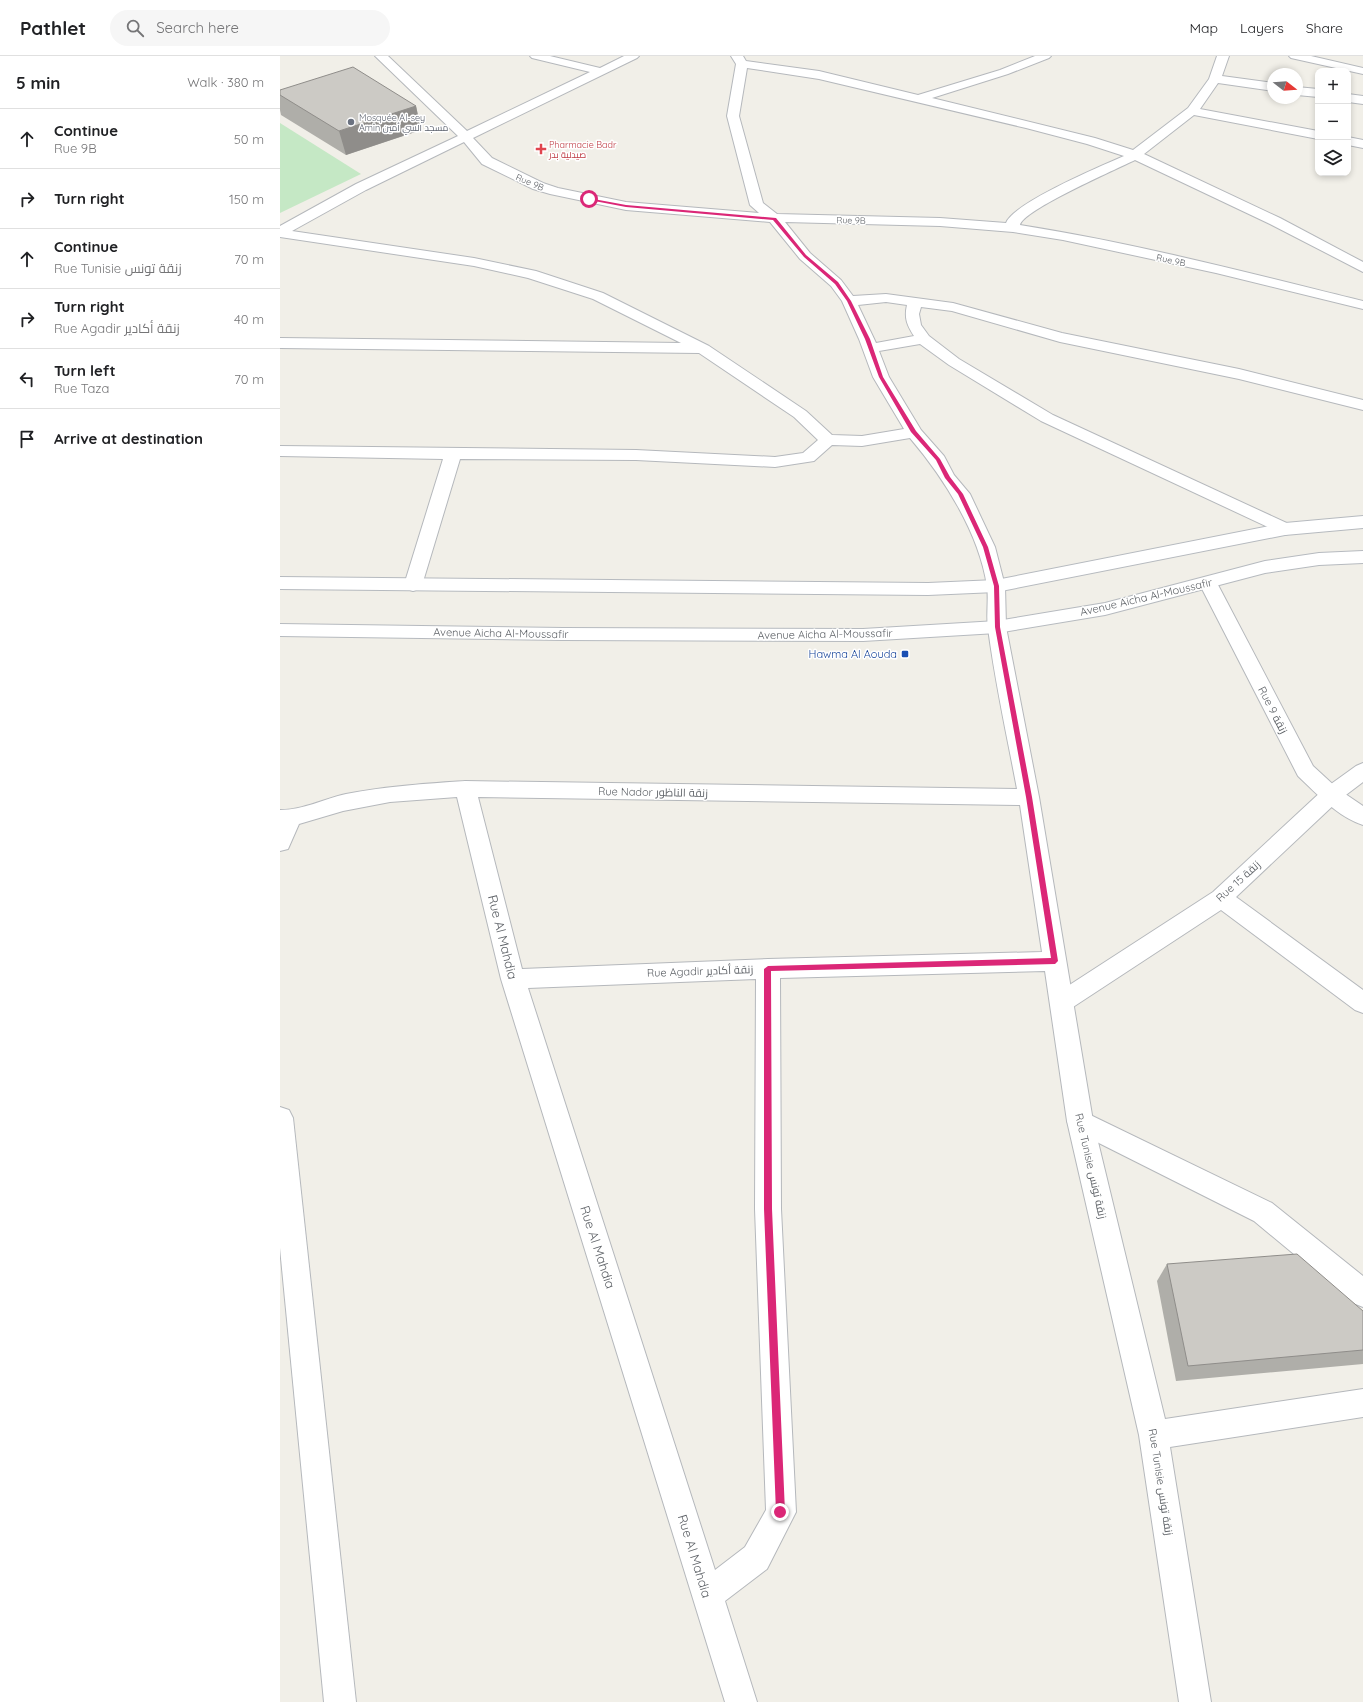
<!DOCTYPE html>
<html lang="en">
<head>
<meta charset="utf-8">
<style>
	:root { --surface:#fff; --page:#f6f6f6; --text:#202124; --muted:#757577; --line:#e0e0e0 }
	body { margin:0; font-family:Quicksand,Cairo,sans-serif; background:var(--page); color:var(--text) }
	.controls { position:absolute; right:12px; top:12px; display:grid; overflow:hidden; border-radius:8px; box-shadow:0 2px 6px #0003 }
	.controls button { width:36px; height:36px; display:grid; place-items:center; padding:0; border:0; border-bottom:1px solid var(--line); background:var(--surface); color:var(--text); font:20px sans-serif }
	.compass { position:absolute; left:987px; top:12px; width:36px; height:36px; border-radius:50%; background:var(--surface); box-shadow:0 2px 6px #0003; rotate:107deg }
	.stop { position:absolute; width:12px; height:12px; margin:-9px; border:3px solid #db2777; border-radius:50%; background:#fff }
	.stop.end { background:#db2777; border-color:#fff; box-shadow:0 1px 4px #0008 }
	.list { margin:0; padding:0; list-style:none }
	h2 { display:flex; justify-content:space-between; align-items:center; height:52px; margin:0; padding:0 16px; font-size:17px }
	h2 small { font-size:13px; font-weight:400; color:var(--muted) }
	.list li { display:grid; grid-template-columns:26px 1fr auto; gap:12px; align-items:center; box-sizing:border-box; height:60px; padding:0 16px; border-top:1px solid var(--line) }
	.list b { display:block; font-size:15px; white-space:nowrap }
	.list p { margin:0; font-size:13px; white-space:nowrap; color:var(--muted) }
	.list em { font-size:13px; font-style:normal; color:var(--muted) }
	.icon { flex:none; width:22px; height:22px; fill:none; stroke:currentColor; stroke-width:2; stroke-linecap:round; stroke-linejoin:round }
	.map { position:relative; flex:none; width:1083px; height:1646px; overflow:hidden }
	header { display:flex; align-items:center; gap:24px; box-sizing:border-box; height:56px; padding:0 20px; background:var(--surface); border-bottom:1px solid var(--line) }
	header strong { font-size:19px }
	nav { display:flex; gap:22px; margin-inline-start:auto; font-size:14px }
	.search { width:280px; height:36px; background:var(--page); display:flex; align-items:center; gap:10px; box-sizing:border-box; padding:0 14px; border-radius:22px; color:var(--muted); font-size:15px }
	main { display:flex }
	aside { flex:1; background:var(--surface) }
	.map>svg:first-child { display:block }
	.green { fill:#c5e8c5 }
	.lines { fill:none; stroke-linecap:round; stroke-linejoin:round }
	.pedestrian-casing { stroke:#b5b8bc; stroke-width:2 }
	.minor-casing { stroke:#b5b8bc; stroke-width:2 }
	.secondary-casing { stroke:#b6babf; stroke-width:2 }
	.pedestrian { fill:#fff; fill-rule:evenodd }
	.minor { fill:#fff; fill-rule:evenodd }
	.secondary { fill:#fff; fill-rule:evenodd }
	.wall { fill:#afaea9 }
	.shaded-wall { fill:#8f8d8a }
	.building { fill:#cccac5; stroke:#8f8d8a }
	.route { fill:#db2777 }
	.worship-dot { fill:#6b7280; stroke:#fff; stroke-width:1.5 }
	.health-dot { fill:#e0444e; stroke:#fff; stroke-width:1.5 }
	.transit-dot { fill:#1a4fb4; stroke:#fff; stroke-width:1.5 }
	.labels { text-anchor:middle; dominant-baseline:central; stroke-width:3; stroke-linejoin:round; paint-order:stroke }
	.far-worship-label { font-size:9px; fill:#5b616d; stroke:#fff; text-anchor:start }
	.far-health-label { font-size:9px; fill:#be3a42; stroke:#fff; text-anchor:start }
	.far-street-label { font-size:9px; fill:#5f6368; stroke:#fff }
	.street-label { font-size:11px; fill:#5f6368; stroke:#fff }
	.transit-label { font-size:11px; fill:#164399; stroke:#fff; text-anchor:end }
	.near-street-label { font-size:13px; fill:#5f6368; stroke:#fff }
</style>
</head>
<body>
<header>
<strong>Pathlet</strong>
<div class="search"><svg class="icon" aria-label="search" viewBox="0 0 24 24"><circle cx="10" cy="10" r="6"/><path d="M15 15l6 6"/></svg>Search here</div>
<nav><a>Map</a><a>Layers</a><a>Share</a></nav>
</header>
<main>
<aside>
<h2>5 min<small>Walk · 380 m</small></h2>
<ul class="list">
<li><svg class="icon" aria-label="ahead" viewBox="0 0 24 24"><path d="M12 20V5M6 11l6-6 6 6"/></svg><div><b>Continue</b><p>Rue 9B</p></div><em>50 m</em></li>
<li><svg class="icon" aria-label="right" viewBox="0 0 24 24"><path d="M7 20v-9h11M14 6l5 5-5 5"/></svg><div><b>Turn right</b></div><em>150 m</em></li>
<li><svg class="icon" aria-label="ahead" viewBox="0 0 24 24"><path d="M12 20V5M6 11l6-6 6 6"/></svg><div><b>Continue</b><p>Rue Tunisie زنقة تونس</p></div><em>70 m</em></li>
<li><svg class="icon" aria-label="right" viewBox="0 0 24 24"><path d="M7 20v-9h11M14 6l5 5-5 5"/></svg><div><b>Turn right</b><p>Rue Agadir زنقة أكادير</p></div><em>40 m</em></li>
<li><svg class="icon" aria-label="left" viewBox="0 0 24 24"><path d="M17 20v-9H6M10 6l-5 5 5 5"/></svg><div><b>Turn left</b><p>Rue Taza</p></div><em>70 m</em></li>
<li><svg class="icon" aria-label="arrive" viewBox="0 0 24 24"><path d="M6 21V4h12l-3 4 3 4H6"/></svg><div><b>Arrive at destination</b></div></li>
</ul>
</aside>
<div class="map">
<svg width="1083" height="1646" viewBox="0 0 1083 1646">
	<rect width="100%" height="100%" fill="#f1efe8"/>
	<polygon class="green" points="0,67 81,118 0,157"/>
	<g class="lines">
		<g class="pedestrian-casing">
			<g id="pedestrian">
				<polygon points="1083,707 1083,726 1058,745 956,841 1083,934 1083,957 1075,954 941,854 790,953 782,956 774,953 770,946 774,939 933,836 1044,733 1076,710"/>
				<polygon points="800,1054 992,1147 1083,1220 1083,1251 1073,1247 974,1165 791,1073 787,1065 791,1057"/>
			</g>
		</g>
		<g class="minor-casing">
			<g id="minor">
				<path d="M95,0H108L187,75L310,16L252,2L250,0H270L320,12L344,0H359L357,2L193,82L212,102L263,127L278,132L346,146L479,157L470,149L447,60L456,8L451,0H463L466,5L539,15L638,39L720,14L755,0H771L769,2L728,18L652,42L815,82L853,94L908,52L929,23L937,0H949L942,20L993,27V35L938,27L920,53L1038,75V83L914,59L864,98L1000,162L1083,206V216L990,168L855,104C837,113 743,154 740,169C855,187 969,217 1083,245V253L936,217L783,184L733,176L660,170L505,166L530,197L561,224L573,240L606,238L673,247L782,277L959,313L1083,344V354L959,323L780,286L672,255L641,251L639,258L641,269L649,280L679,303L773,359L1011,469L1014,473L1011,477L1005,479L761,365L669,309L640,288L599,295L609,321L641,374L664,400L674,419L690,438L715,491L725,530L726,571L759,741L813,1065L885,1363L1083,1333V1361L890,1391L931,1646H899L859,1379L787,1065L765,915L500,922L501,1153L516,1456L487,1513L445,1545L477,1646H445L221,923L177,741L110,746L63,755L19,768L8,793L0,795V754C23,754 44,743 66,738C107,730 143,728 185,725L737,733C727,680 715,626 708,572C706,558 709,544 707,530C699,477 664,422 630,382L582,390L552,389L534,405L495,411L356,404L180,403L142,529L139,533L133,535L127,533L124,529L163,403L0,400V390L356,394L495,401L523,397L538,384L514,361L419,297L0,292V282L401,287L313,243L248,222L194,210L0,181V170L76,128L178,80ZM467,12L539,23L746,72L807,88L844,100C821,110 733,147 726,167L660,162L497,158L483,147L459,60ZM184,86L202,108L253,133L270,138L346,154L490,166L520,203L551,230L562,245L579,283L593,321L624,373L582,380L552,379L526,355L429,290L323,237L256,215L194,202L12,175L86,134ZM606,246L627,249C624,262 627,269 634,280L596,287L578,249ZM198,741L740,749L762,896L488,903L242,913ZM476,923L475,1153L486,1454L465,1491L435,1514L248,932Z"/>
				<polygon points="1009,0 1031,0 1083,12 1083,18 1011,2"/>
				<polygon points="1017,31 1038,33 1038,41 1017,39"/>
				<polygon points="1068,38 1083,40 1083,48 1068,46"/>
				<polygon points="1068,81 1083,84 1083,92 1068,89"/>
				<path d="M928,521L934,523L937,527L1033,710L1058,733L1083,750V769C1058,761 1037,738 1018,720L919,527L922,523Z"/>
				<polygon points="0,1051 9,1054 13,1062 76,1646 44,1646 0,1192"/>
			</g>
		</g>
		<g class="secondary-casing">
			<g id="secondary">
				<polygon points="1083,460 1083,472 1005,479 716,536 648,539 0,533 0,521 648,527 716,524 1005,467"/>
				<polygon points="1083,495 1083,507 1039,509 985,517 825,559 717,577 583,585 283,584 0,580 0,568 283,572 583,573 717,565 825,547 985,505 1039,497"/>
			</g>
		</g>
		<use href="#pedestrian" class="pedestrian"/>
		<use href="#minor" class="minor"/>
		<use href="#secondary" class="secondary"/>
	</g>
	<g class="wall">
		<polygon points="0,34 136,50 141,74 66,99 1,59 0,54"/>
		<polygon points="887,1208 1083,1255 1083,1308 896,1325 877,1225"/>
	</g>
	<polygon class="shaded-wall" points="136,50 141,74 66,99 59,75"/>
	<g class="building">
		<polygon points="73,11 136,50 59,75 0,39 0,34"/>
		<polygon points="1017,1198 1083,1255 1083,1294 908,1310 887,1208"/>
	</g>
	<polygon class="route" points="308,142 346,149 496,162 526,199 558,226 571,245 590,283 603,321 636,375 660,403 670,421 683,438 708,491 719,530 720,571 752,741 778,905 775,908 491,915 492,1153 505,1456 500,1461 496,1456 484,1153 484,913 488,910 771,902 746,741 715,571 714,530 703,491 678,438 665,422 656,404 631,376 599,321 585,283 567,245 555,228 524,201 493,164 346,151 309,144"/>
	<circle class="worship-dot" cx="71" cy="66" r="4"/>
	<path class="health-dot" d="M259 87h4v4h4v4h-4v4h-4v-4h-4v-4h4z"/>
	<rect class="transit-dot" x="621" y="594" width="8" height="8" rx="2"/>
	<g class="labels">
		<g class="far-worship-label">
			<text x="79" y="61">Mosquée Al-sey<tspan x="79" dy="10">Amin مسجد السي أمين</tspan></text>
		</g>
		<g class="far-health-label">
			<text x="269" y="88">Pharmacie Badr<tspan x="269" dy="10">صيدلية بدر</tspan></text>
		</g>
		<g class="far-street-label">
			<text transform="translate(250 126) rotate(23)">Rue 9B</text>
			<text transform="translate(571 164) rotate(1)">Rue 9B</text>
			<text transform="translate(891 204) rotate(12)">Rue 9B</text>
		</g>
		<g class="street-label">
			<text transform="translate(866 541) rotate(-13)">Avenue Aicha Al-Moussafir</text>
			<text transform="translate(221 577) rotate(1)">Avenue Aicha Al-Moussafir</text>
			<text transform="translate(545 578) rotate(-1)">Avenue Aicha Al-Moussafir</text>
			<text transform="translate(993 654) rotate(63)">Rue 9 زنقة</text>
			<text transform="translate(373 736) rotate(1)">Rue Nador زنقة الناظور</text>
			<text transform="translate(958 825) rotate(-42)">Rue 15 زنقة</text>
			<text transform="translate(420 915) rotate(-2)">Rue Agadir زنقة أكادير</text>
			<text transform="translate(811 1110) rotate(77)">Rue Tunisie زنقة تونس</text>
			<text transform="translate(881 1426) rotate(81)">Rue Tunisie زنقة تونس</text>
		</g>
		<g class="transit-label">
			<text x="617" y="598">Hawma Al Aouda</text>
		</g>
		<g class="near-street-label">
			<text transform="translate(223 881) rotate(76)">Rue Al Mahdia</text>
			<text transform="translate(318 1191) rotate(72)">Rue Al Mahdia</text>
			<text transform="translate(415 1500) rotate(73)">Rue Al Mahdia</text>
		</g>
	</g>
</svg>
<div class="controls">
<button>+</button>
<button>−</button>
<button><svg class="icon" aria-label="layers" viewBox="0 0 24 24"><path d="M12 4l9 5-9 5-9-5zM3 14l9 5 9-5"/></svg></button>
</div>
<svg class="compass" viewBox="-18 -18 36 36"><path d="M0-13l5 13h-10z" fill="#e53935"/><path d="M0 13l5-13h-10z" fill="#757577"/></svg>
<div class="stop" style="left:309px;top:143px"></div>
<div class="stop end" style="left:500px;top:1456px"></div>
</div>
</main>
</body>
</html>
